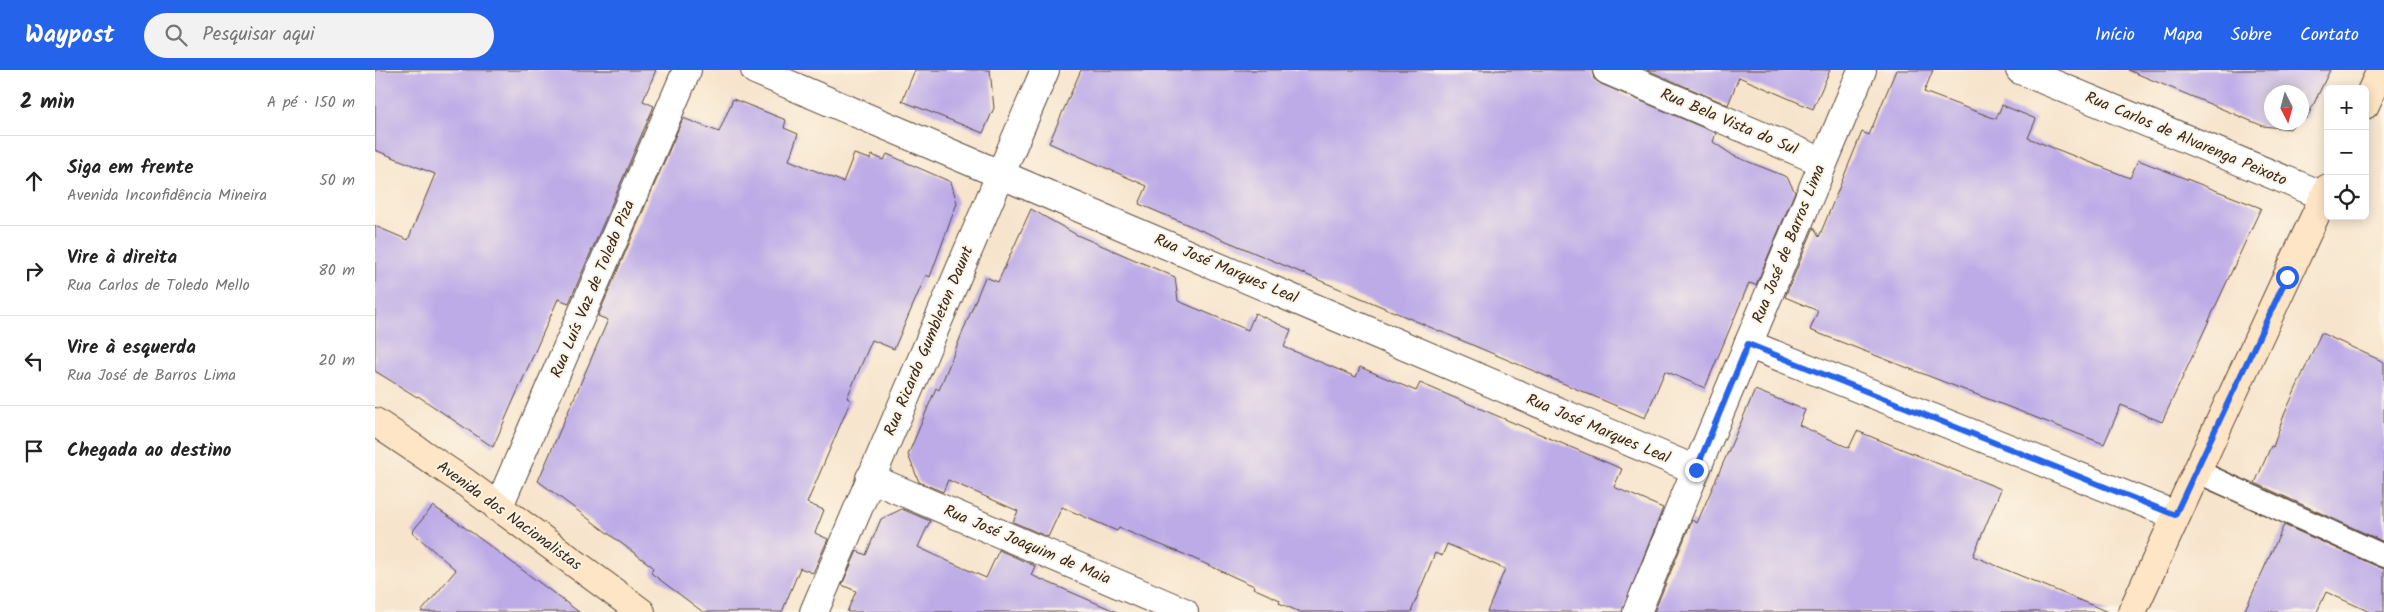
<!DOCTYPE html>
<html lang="pt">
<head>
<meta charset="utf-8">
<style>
	:root { --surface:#fff; --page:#f2f2f2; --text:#222; --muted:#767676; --line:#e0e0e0; --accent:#2563eb }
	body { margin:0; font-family:Kalam,sans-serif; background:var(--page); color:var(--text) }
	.controls { position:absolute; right:15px; top:15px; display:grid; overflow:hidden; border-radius:8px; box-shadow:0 2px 12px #0003 }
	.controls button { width:45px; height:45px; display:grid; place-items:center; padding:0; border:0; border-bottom:1px solid var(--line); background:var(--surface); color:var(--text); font:25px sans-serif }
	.compass { position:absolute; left:1889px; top:15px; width:45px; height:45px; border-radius:50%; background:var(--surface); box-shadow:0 2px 12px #0003; rotate:174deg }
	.stop { position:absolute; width:15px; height:15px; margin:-11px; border:4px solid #2563eb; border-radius:50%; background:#fff }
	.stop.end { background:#2563eb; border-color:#fff; box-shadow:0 1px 5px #0008 }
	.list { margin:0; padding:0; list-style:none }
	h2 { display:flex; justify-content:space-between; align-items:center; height:65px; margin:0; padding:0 20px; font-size:21px }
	h2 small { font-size:16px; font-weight:400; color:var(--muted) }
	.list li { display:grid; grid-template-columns:32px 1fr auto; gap:15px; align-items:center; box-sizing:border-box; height:90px; padding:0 20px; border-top:1px solid var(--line) }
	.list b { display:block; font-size:19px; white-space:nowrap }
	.list p { margin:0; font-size:16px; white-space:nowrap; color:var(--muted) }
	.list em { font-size:16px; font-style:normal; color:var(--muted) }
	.icon { flex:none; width:28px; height:28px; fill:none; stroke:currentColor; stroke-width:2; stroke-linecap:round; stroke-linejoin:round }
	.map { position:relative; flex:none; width:2009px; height:542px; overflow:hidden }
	header { display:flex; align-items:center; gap:30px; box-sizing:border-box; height:70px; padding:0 25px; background:var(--accent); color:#fff }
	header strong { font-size:24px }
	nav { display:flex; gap:28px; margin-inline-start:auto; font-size:18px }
	.search { width:350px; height:45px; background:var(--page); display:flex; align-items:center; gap:12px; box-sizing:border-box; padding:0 18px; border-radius:28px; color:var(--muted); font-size:19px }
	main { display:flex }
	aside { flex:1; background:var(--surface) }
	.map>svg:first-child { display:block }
	.building { fill:#bdabe7 }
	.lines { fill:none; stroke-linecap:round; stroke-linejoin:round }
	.lane-casing { stroke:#574638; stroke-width:25 }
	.street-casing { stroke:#574638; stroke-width:30 }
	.secondary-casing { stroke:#574638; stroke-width:30 }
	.lane { stroke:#fff; stroke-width:22 }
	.street { stroke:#fff; stroke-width:28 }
	.secondary { stroke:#fee5c5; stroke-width:28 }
	.route { stroke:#2563eb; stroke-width:6 }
	.labels { text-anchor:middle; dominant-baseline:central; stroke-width:4; stroke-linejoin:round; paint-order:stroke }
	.street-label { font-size:16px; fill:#3b2a1e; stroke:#fcf5e5 }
</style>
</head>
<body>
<header>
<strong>Waypost</strong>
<div class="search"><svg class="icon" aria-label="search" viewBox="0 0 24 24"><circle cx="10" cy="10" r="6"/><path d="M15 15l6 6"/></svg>Pesquisar aqui</div>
<nav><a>Início</a><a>Mapa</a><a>Sobre</a><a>Contato</a></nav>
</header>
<main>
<aside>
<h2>2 min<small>A pé · 150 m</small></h2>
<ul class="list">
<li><svg class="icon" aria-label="ahead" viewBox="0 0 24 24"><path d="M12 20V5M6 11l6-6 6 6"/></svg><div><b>Siga em frente</b><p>Avenida Inconfidência Mineira</p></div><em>50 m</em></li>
<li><svg class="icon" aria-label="right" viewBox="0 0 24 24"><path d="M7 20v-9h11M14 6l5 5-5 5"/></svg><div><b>Vire à direita</b><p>Rua Carlos de Toledo Mello</p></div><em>80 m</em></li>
<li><svg class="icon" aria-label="left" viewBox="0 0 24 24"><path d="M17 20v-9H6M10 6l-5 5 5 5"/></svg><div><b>Vire à esquerda</b><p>Rua José de Barros Lima</p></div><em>20 m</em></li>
<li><svg class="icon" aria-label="arrive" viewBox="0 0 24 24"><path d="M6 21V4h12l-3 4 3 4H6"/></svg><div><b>Chegada ao destino</b></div></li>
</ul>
</aside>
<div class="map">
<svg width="2009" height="542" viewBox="0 0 2009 542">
	<rect width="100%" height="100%" fill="#fcf5e5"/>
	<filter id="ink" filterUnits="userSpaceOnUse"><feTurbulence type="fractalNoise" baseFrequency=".02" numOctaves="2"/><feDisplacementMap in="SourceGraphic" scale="10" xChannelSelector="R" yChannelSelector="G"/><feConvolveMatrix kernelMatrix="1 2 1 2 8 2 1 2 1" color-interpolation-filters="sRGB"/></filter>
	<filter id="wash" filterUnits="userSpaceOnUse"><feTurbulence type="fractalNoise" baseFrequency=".0096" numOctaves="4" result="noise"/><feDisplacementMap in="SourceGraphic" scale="20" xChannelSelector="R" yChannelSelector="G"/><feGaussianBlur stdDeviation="1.12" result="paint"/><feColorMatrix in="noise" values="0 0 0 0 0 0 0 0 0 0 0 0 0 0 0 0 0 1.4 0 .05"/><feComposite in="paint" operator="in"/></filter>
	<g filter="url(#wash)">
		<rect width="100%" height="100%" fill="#f7e4cc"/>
		<g id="blocks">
			<g class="building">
				<polygon points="0,0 281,0 268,31 279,36 194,233 183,229 118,377 43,326 42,327 0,301 0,156 33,170 60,104 0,80"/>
				<polygon points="540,0 615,0 619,38 608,63 527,31"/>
				<polygon points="706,0 1217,0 1219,9 1226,14 1341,63 1338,72 1359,86 1412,107 1420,122 1381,215 1374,213 1330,318 1290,301 1270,348 764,134 772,116 674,73"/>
				<polygon points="1272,0 1455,0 1438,39 1364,7 1353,35"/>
				<polygon points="1521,0 1558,0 1549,22 1621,49 1627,35 1661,49 1653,68 1755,108 1763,90 1886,138 1787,352 1746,335 1729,374 1435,260 1443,241 1410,227 1439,157 1444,167 1487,62 1494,65"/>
				<polygon points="1753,0 1955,0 1932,48 1926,50 1926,22 1896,22 1896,52 1921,52 1915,59 1888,56"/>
				<polygon points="358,29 411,50 409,58 423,64 414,90 468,112 479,84 495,89 497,85 509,90 512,84 576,112 582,133 555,207 551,205 519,279 497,270 472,328 476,330 432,433 449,440 440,463 453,469 438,503 425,498 407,542 328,542 276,503 278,497 163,411 233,250 223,246 308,48 344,62"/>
				<polygon points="656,139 702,165 800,207 803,231 873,260 880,243 916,260 909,277 981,307 985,297 1041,321 1045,313 1247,399 1239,417 1288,438 1247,542 1112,542 1130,499 1072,474 1067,486 1060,483 1036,542 925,542 904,533 905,530 878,518 879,516 811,485 744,458 742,461 687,437 673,467 638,452 643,441 573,410 568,422 544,412 533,385 561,318 564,320 610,207 623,212"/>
				<polygon points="1946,263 2009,292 2009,472 1880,413 1896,376 1898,377 1909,345"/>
				<polygon points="1380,320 1430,340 1424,355 1474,378 1482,361 1626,419 1598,486 1733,542 1279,542 1317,450 1322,453"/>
				<polygon points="58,436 92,459 204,542 46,542 81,500 37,462"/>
				<polygon points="527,439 555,451 543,477 575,492 611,508 624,480 660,496 656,505 742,542 472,542 481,521 467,515 482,481 491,485 506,449"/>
				<polygon points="1909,455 2009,499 2009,542 1995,542 1951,522 1942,542 1869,542"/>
			</g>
		</g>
	</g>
	<g filter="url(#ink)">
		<use href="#blocks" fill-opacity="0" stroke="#574638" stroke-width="1"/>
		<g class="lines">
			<g class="lane-casing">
				<polyline id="lane" points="1821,401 2009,486"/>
			</g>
			<g class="street-casing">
				<g id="street">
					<polyline points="380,0 1321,400"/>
					<polyline points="1232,0 1448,92"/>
					<polyline points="1645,0 1949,126"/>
					<polyline points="1373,274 1800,445"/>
					<polyline points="495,408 809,542"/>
					<polyline points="123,438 312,0"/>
					<polyline points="439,542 670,0"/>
					<polyline points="1262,542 1487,0"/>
				</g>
			</g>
			<g class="secondary-casing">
				<g id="secondary">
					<polyline points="1990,35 2006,0"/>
					<polyline points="0,352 91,413 266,542"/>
					<polyline points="1757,542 1953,118"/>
				</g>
			</g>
			<use href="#lane" class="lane"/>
			<use href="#street" class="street"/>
			<use href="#secondary" class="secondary"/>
		</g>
	</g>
	<g class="lines" filter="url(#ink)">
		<polyline class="route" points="1321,400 1373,274 1800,445 1912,207"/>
	</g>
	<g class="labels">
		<g class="street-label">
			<text transform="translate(1354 52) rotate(23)">Rua Bela Vista do Sul</text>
			<text transform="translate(1811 69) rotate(23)">Rua Carlos de Alvarenga Peixoto</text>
			<text transform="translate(1414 174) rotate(-68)">Rua José de Barros Lima</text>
			<text transform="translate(851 199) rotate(23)">Rua José Marques Leal</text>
			<text transform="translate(218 219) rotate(-67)">Rua Luís Vaz de Toledo Piza</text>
			<text transform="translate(554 271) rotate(-67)">Rua Ricardo Gumbleton Daunt</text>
			<text transform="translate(1223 359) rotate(23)">Rua José Marques Leal</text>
			<text transform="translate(134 446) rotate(36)">Avenida dos Nacionalistas</text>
			<text transform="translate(652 475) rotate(23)">Rua José Joaquim de Maia</text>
		</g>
	</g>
</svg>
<div class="controls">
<button>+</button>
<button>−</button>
<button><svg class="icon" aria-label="locate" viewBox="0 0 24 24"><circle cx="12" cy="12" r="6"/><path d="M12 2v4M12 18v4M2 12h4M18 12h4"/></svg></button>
</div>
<svg class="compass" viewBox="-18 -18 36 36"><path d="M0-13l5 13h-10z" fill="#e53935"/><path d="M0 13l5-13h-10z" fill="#767676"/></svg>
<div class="stop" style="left:1912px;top:207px"></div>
<div class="stop end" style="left:1321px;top:400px"></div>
</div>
</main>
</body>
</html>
